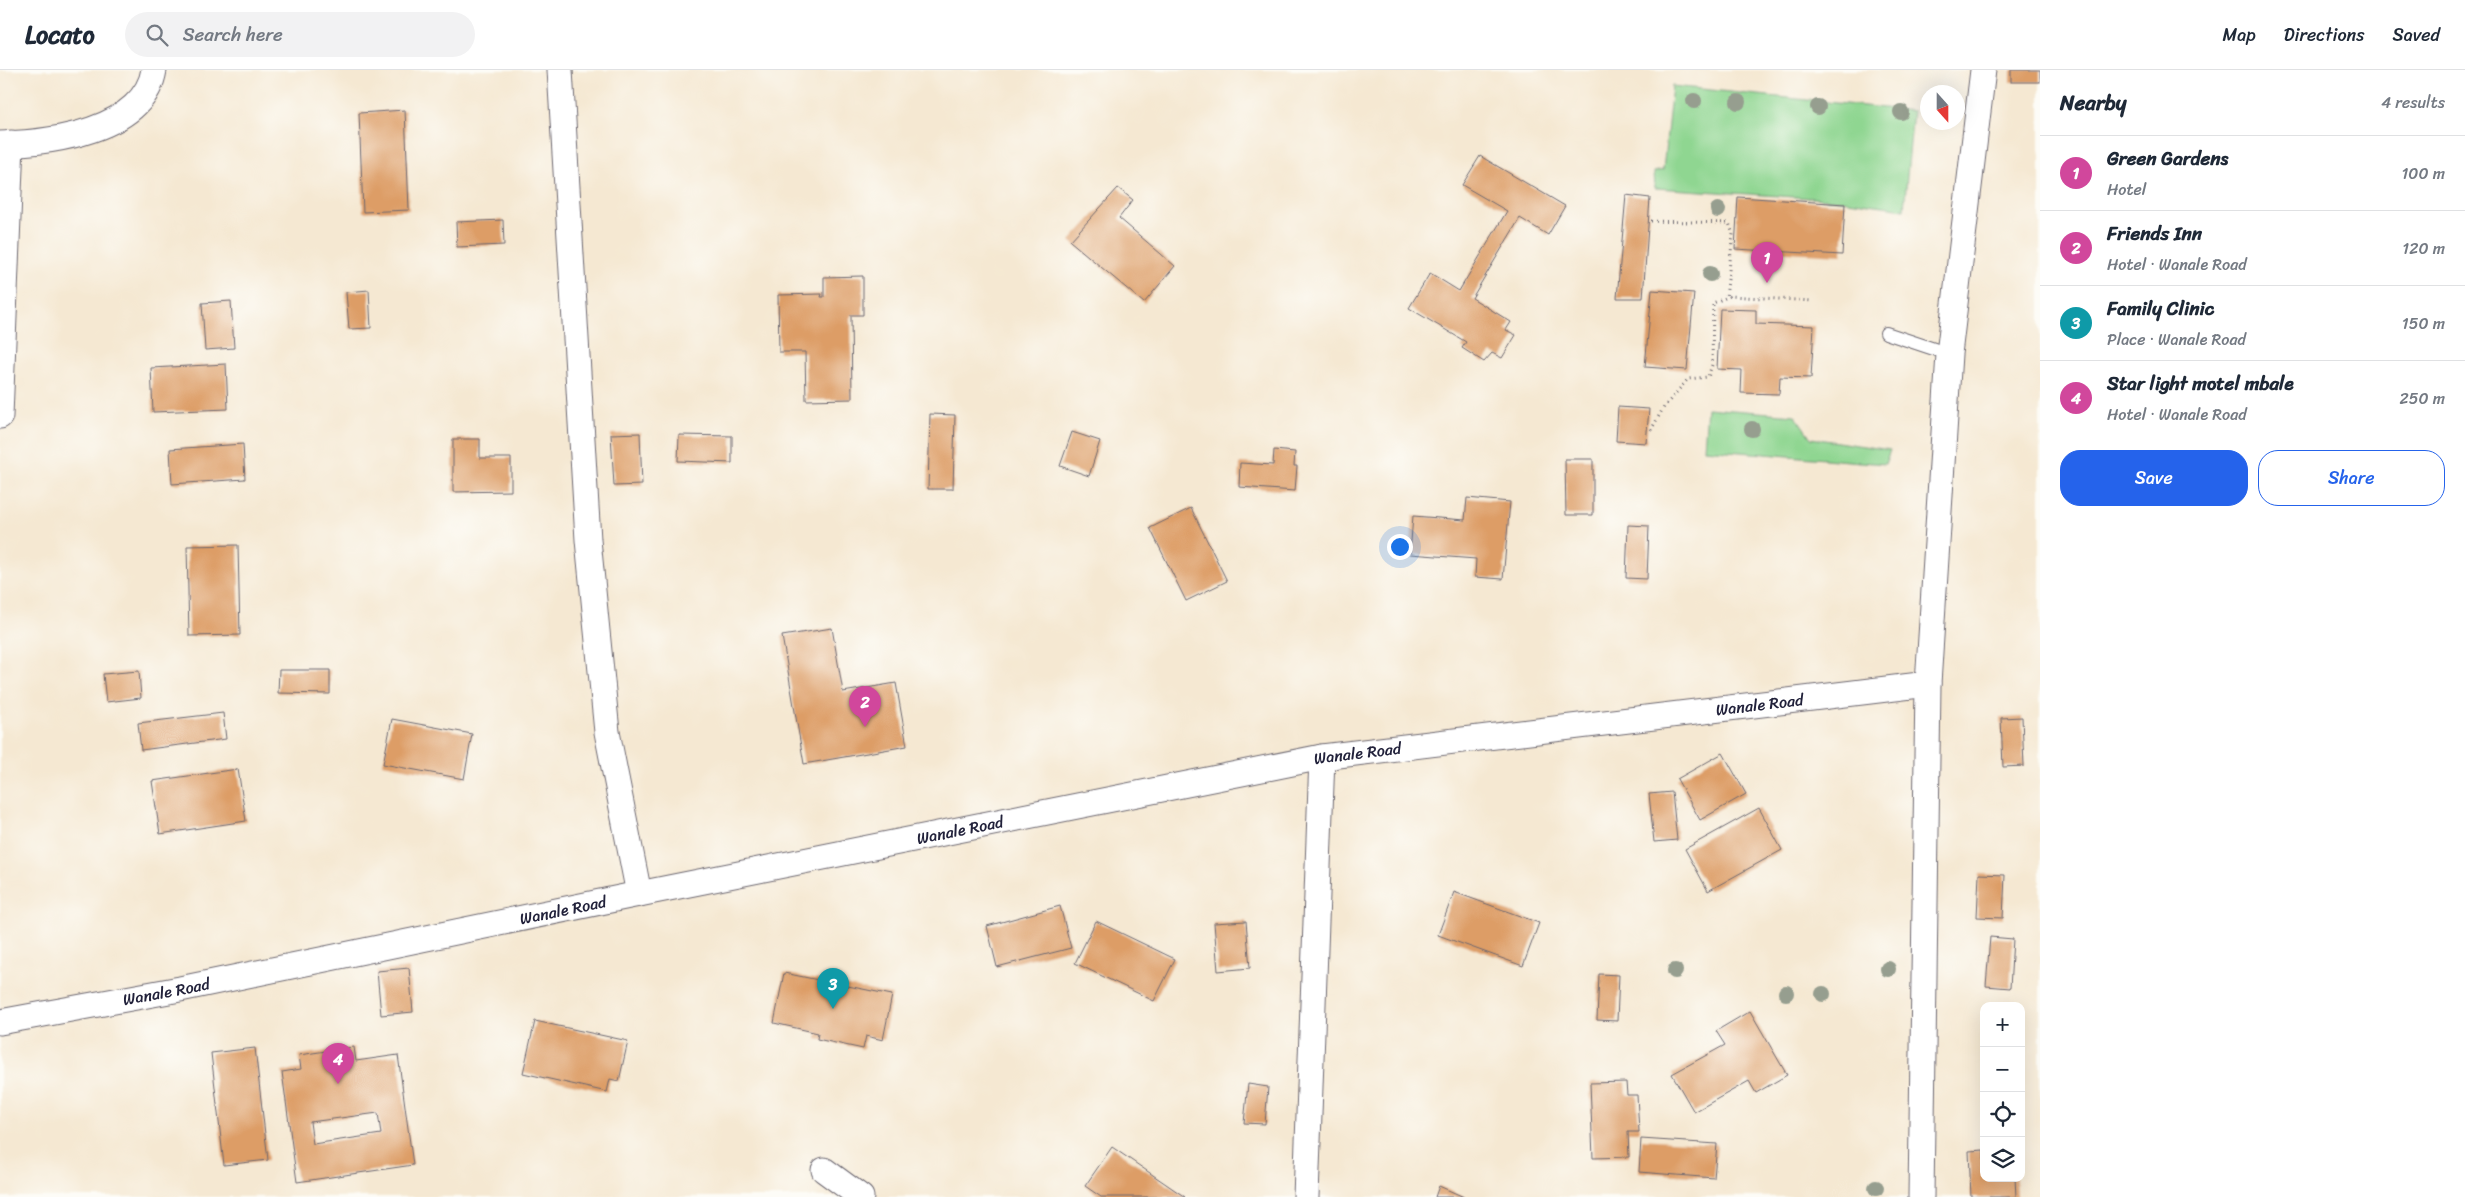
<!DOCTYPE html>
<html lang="en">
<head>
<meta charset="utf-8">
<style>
	:root { --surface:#fff; --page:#f2f2f3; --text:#1f2937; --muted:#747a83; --line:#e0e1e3; --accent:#2563eb }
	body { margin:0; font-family:Sriracha,sans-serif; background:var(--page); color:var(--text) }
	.controls { position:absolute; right:15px; bottom:15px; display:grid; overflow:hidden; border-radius:10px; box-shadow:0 5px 20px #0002 }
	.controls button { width:45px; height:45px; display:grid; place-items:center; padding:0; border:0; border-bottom:1px solid var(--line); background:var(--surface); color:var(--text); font:25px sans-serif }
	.compass { position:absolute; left:1920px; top:15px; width:45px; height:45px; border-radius:50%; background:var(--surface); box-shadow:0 5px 20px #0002; rotate:159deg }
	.you { position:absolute; left:1399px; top:476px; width:18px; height:18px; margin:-12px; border:4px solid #fff; border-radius:50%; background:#1a73e8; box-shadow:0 0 0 8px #1a73e833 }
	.badge { display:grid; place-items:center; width:32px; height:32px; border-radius:50%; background:var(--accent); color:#fff; font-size:16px; font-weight:700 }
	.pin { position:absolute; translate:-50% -41px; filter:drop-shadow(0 1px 2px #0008) }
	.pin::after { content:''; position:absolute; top:26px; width:18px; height:15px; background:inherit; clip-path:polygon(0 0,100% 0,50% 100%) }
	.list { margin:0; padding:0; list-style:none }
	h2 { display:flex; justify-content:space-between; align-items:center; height:65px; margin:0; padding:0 20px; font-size:21px }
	h2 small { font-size:16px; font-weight:400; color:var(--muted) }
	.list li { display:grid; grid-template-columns:32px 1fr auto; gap:15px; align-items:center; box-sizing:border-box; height:75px; padding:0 20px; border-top:1px solid var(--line) }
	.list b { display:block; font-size:19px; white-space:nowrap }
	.list p { margin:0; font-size:16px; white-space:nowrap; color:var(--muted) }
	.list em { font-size:16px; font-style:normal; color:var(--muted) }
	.actions { display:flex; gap:10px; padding:15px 20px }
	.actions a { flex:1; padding:11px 0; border:1px solid var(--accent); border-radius:20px; text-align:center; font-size:18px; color:var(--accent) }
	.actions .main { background:var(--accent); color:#fff }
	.icon { flex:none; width:28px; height:28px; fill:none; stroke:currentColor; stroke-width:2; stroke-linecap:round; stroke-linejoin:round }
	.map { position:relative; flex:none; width:2040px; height:1127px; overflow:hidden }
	header { display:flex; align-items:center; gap:30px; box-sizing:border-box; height:70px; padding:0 25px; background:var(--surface); border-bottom:1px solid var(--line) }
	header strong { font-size:24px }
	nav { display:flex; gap:28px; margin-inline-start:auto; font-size:18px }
	.search { width:350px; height:45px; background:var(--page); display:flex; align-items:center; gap:12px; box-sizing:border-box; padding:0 18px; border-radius:28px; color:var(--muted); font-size:19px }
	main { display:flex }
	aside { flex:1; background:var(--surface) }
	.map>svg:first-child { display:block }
	.green { fill:#8fd691; stroke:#587c66 }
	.building { fill:#dd9d66; fill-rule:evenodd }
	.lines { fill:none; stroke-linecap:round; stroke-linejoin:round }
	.lane-casing { stroke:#6c6770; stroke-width:14 }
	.street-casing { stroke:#6c6770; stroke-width:27 }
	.path { stroke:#6c6770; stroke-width:3; stroke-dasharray:1 4; stroke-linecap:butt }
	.lane { stroke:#fff; stroke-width:12 }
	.street { stroke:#fff; stroke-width:25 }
	.tree { fill:#969e8f }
	.labels { text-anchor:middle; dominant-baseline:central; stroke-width:4; stroke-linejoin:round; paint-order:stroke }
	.street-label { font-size:16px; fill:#22223b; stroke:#fdfcf7 }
</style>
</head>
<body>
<header>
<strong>Locato</strong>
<div class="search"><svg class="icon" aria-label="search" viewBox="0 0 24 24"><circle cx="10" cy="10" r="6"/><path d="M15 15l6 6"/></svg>Search here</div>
<nav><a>Map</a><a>Directions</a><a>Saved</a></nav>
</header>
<main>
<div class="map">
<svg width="2040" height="1127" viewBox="0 0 2040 1127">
	<rect width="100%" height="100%" fill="#fdfcf7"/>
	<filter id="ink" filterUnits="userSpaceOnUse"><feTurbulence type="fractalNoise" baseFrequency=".02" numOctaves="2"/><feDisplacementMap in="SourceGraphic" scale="10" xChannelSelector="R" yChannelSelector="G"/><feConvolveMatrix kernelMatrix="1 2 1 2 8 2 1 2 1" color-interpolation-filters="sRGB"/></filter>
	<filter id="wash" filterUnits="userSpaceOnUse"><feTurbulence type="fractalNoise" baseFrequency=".0096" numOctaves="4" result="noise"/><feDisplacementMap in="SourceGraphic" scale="20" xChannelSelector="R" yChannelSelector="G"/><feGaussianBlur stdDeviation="1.12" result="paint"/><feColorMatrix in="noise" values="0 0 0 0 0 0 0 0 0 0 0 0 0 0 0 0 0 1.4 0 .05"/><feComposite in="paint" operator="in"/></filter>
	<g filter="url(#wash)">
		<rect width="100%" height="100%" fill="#f5e8d2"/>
		<g class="green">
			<polygon points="1672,16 1913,41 1904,139 1841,130 1655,118 1654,102 1663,100"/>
			<polygon points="1707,338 1795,345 1811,368 1890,380 1885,394 1704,379"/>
		</g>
		<g id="blocks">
			<g class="building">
				<rect x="2011" y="0" width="29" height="12"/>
				<polygon points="405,40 409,140 363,142 359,43"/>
				<polygon points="1480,86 1565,136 1548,165 1520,148 1472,228 1511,252 1506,260 1516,265 1502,288 1492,283 1484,292 1462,278 1466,272 1409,238 1430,203 1459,221 1507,141 1462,115"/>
				<polygon points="1118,118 1133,130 1119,148 1175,196 1144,233 1070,171"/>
				<polygon points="1626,125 1650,128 1643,228 1617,228"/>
				<polygon points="1738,127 1845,134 1842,185 1735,179"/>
				<polygon points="503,150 504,175 457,177 456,152"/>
				<polygon points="863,206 863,245 851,245 852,329 806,330 805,282 779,282 778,225 822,224 821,227 824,227 824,207"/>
				<polygon points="369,220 371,258 349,259 346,222"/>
				<polygon points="1652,220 1694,223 1687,300 1645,297"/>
				<polygon points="231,231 234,278 205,280 202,233"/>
				<polygon points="1720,239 1756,240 1756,254 1814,256 1811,308 1780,307 1779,324 1741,323 1742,300 1717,299"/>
				<polygon points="226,294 228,339 153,342 151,298"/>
				<polygon points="1618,337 1649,339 1646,373 1616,371"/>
				<polygon points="930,344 955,345 953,419 928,419"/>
				<polygon points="1072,362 1100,371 1089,406 1060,396"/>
				<polygon points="640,363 642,415 614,416 611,364"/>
				<polygon points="679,365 732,366 732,393 678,391"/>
				<polygon points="453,369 480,369 480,388 511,388 511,421 453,422"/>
				<polygon points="243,374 245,409 172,414 170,379"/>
				<polygon points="1274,380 1295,382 1294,396 1297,396 1295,421 1239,417 1240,393 1273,395"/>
				<polygon points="1565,389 1593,389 1593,445 1566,445"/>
				<polygon points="1467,428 1510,432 1503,509 1475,507 1476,489 1410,484 1413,446 1465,450"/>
				<polygon points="1191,438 1227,511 1186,531 1150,458"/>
				<polygon points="1628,455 1649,456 1647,509 1626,508"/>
				<polygon points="238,475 240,565 189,566 187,476"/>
				<polygon points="832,558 843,622 896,613 907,676 804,694 782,566"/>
				<polygon points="279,600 330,600 330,624 278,623"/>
				<polygon points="139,601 141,628 106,632 103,604"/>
				<polygon points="223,643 226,669 141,680 138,653"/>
				<polygon points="2022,647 2024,696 2003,697 2001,648"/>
				<polygon points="392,649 472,664 464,709 383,694"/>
				<polygon points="1723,683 1746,724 1700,750 1677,709"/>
				<polygon points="238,699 246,751 160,764 152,711"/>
				<polygon points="1672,722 1677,770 1654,772 1649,724"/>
				<polygon points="1759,738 1782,780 1708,821 1685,779"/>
				<polygon points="1979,804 2005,805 2003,848 1977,847"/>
				<polygon points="1454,822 1539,853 1523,896 1438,865"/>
				<polygon points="1060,836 1071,878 997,897 987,856"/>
				<polygon points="1096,851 1175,889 1154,931 1075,893"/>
				<polygon points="1246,851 1250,898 1218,901 1214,853"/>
				<polygon points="1990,867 2013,869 2010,918 1986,916"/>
				<polygon points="409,898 413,942 381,945 377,901"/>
				<polygon points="784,903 892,925 883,970 866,966 863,979 817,969 818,963 774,953"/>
				<polygon points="1599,904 1619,905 1617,951 1597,950"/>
				<polygon points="1750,941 1787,1005 1756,1023 1749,1011 1694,1042 1672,1004 1725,975 1716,961"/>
				<polygon points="535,951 628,971 619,1011 610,1009 607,1022 523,1003"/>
				<path d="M354,977L356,991L398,985L413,1095L297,1112L282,1002L301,999L299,985ZM378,1043L381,1064L313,1074L310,1052Z"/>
				<polygon points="255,978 268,1090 224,1095 211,983"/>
				<polygon points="1626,1012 1627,1025 1637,1025 1639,1062 1628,1062 1629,1087 1593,1088 1590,1013"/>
				<polygon points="1248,1014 1268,1017 1265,1054 1244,1053"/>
				<polygon points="1641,1069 1717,1074 1714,1108 1639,1102"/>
				<polygon points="1112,1077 1185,1127 1101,1127 1085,1116"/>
				<polygon points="1984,1080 1984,1108 2015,1108 2016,1127 1971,1127 1969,1081"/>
				<polygon points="1439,1116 1464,1127 1435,1127"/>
			</g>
		</g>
	</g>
	<g filter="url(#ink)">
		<use href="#blocks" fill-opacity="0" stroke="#6c6770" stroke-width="1"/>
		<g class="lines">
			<g class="lane-casing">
				<polyline id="lane" points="1886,263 1949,284"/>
			</g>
			<g class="street-casing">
				<g id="street">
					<polyline points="560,0 588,470 607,662 639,824"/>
					<path d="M0,74C50,73 144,61 154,0"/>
					<polyline points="0,346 11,73"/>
					<path id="s1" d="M0,952L180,919L639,824L1322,687L1928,614"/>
					<polyline points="824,1100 861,1127"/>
					<polyline points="1306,1127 1322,687"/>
					<polyline points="1921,1127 1928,614 1949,284 1983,0"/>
				</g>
			</g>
			<g class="path">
				<polyline points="1651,151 1729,153 1733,164 1726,228"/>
				<polyline points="1651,360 1664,337 1688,309 1708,307 1712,295 1713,233 1730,226 1812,231"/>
			</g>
			<use href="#lane" class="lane"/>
			<use href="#street" class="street"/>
		</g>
		<g class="tree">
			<circle cx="1694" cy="31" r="8"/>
			<circle cx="1738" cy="32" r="8"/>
			<circle cx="1818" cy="37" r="8"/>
			<circle cx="1901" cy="42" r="8"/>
			<circle cx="1718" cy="140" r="8"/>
			<circle cx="1710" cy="204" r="8"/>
			<circle cx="1752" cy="359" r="8"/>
			<circle cx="1888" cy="899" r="8"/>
			<circle cx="1675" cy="901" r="8"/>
			<circle cx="1786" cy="923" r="8"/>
			<circle cx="1823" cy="924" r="8"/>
			<circle cx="1876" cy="1118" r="8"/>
		</g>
	</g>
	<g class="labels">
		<g class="street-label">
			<text stroke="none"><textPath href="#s1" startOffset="1789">Wanale Road</textPath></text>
			<text stroke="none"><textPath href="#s1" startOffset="1384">Wanale Road</textPath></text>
			<text stroke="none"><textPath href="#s1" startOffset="979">Wanale Road</textPath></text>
			<text stroke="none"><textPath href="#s1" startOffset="574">Wanale Road</textPath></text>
			<text stroke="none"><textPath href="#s1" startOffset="169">Wanale Road</textPath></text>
		</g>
	</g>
</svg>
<div class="controls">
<button>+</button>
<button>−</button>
<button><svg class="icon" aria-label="locate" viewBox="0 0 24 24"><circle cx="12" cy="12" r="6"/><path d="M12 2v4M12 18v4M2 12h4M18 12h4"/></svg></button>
<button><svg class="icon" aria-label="layers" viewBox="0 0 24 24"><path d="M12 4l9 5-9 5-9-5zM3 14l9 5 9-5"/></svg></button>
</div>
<svg class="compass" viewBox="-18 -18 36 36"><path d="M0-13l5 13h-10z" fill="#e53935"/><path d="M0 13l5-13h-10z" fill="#747a83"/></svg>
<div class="you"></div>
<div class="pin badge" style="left:1767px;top:213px;background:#d1479c">1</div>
<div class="pin badge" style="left:865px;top:657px;background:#d1479c">2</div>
<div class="pin badge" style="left:833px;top:939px;background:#0f9aa8">3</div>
<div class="pin badge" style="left:338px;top:1014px;background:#d1479c">4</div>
</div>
<aside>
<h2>Nearby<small>4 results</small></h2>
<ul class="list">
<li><span class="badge" style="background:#d1479c">1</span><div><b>Green Gardens</b><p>Hotel</p></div><em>100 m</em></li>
<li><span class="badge" style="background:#d1479c">2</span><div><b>Friends Inn</b><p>Hotel · Wanale Road</p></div><em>120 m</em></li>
<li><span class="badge" style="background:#0f9aa8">3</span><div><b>Family Clinic</b><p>Place · Wanale Road</p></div><em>150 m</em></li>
<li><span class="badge" style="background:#d1479c">4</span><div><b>Star light motel mbale</b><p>Hotel · Wanale Road</p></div><em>250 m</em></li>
</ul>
<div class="actions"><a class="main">Save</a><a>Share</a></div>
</aside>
</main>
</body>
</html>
